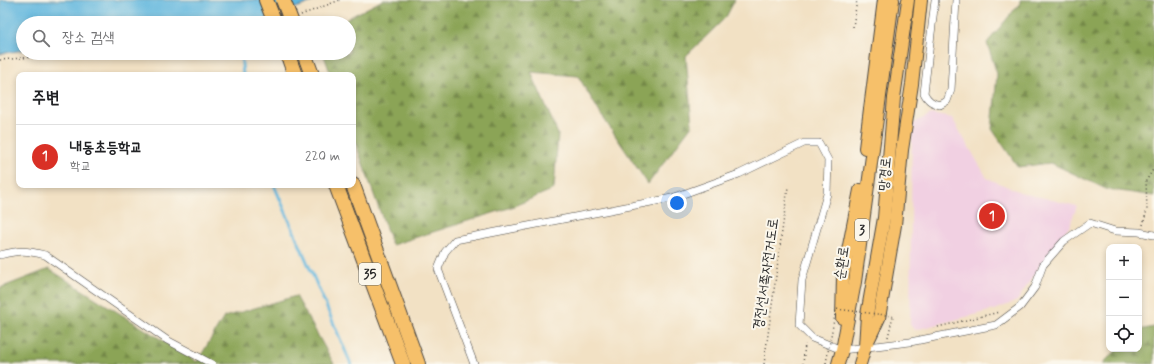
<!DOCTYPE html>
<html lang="ko">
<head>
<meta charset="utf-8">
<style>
	:root { --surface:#fff; --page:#f6f6f6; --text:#202124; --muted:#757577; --line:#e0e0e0; --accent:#d93025 }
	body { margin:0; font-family:Mynerve,"Poor Story",sans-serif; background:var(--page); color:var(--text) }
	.controls { position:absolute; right:12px; bottom:12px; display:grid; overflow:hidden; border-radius:8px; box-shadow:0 2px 6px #0003 }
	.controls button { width:36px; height:36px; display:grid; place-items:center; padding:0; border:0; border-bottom:1px solid var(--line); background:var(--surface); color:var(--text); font:20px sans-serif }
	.you { position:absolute; left:677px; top:203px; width:14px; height:14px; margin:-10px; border:3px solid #fff; border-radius:50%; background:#1a73e8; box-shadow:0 0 0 6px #1a73e833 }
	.badge { display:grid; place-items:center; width:26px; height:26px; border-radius:50%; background:var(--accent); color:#fff; font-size:13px; font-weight:700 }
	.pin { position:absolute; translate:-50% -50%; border:2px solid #fff; box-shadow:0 1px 4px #0006 }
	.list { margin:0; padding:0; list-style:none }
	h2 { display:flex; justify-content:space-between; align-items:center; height:52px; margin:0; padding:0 16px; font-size:17px }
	h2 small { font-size:13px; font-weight:400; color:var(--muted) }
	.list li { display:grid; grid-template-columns:26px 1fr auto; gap:12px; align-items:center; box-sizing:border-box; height:64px; padding:0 16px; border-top:1px solid var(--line) }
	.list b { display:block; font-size:15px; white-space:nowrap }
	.list p { margin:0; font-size:13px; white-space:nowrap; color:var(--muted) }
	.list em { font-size:13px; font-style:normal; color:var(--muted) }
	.icon { flex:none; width:22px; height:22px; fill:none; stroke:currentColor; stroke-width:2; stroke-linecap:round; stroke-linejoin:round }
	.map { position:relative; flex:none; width:1154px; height:364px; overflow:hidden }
	.search { position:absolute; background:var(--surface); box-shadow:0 2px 6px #0003; left:16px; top:16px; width:340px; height:44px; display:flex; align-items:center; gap:10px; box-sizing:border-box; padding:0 14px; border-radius:22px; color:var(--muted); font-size:15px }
	.panel { position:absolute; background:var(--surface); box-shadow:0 2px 6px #0003; left:16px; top:72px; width:340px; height:116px; border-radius:8px }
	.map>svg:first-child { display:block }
	.built { fill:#f1d0e2 }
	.forest { fill:url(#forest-firs); stroke:#5b6840 }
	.water { fill:#62b7de; stroke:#467184 }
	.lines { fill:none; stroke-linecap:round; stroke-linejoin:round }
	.stream { stroke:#62b7de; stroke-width:3 }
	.minor-casing { stroke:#494642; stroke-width:8 }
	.primary-casing { stroke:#494642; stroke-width:14 }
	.motorway-casing { stroke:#494642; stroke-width:16 }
	.path { stroke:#494642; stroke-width:1.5; stroke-dasharray:1 3; stroke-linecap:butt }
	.minor { stroke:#fff; stroke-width:7 }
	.primary { stroke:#f6c06b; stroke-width:12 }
	.motorway { stroke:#f6c06b; stroke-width:14 }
	.motorway-bridge-casing { stroke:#494642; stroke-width:16; stroke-linecap:butt }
	.path-bridge { stroke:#494642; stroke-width:1.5; stroke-dasharray:1 3; stroke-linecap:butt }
	.motorway-bridge { stroke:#f6c06b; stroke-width:14 }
	.labels { text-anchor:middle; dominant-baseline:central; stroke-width:4; stroke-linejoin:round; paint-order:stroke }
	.shield { fill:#fbf7ec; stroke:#696865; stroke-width:1 }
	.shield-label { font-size:13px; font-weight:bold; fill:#2b2b2b }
	.street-label { font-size:14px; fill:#2b2b2b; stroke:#fbf7ec }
</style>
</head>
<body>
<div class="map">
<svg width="1154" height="364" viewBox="0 0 1154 364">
	<defs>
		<pattern id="forest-firs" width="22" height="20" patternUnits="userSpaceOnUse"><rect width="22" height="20" fill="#8ba456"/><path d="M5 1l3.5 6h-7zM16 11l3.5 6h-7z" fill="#728647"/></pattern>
	</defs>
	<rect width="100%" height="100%" fill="#fbf7ec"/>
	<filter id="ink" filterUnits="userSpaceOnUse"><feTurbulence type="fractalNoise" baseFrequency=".025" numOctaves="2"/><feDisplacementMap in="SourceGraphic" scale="8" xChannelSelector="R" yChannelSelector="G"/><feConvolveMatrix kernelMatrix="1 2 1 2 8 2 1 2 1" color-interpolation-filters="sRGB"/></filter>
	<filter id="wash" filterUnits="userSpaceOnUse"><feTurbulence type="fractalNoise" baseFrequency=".012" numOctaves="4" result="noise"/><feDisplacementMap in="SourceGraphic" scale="16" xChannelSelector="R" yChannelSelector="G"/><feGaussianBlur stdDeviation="0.9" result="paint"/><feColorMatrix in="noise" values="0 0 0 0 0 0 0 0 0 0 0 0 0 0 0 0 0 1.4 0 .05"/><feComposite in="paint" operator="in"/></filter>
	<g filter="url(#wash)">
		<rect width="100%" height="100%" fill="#f2e1c4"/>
		<polygon class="built" points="931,114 952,118 987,178 1020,192 1077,206 1070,225 1042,263 1017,301 997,309 915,330 910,325 912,124"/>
		<g class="forest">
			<polygon points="383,0 735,0 726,17 686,56 692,125 648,184 600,113 578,76 531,72 558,134 554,189 512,207 392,245 353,136 353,75 331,75 323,53 349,53 349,23 342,23 350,17"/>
			<polygon points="1020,0 1154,0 1154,196 1106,189 1051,163 1018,167 992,129 997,74 987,43 1020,3"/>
			<polygon points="49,269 197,362 224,317 296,296 334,364 0,364 0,288"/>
			<polygon points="1154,327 1154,364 1102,364 1118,349 1139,349 1139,330"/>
		</g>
		<polygon class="water" points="0,0 318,0 254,23 23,23 23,50 0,54"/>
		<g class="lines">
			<g class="stream">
				<polyline points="241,53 243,75"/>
				<polyline points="274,185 351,364"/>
			</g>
		</g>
	</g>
	<g filter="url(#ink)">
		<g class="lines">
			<g class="minor-casing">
				<g id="minor">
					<path d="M935,0L924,93C928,101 932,103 940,105L947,101L951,90L956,0"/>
					<path d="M0,255C19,250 26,250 45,255L167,340L212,364"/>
					<polyline points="474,364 438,269 445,252 455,240 672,198 739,174 804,143 819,143 828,160 827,194 802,280 799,325 812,338 842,350 910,342 996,325 1020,307 1035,287 1043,265 1064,241 1090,223 1115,231 1139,232 1154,235"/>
				</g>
			</g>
			<g class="primary-casing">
				<g id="primary">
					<polyline points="865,148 884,0"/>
					<polyline points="842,318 843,276 860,190"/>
					<polyline points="868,341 879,318 895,225 902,150 912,84 921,0"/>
					<polyline points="838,364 842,350 855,282 893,0"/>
					<polyline points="860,364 865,347 867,315 884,218 894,98 908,0"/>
				</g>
			</g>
			<g class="motorway-casing">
				<g id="motorway">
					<polyline points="266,0 275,23"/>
					<polyline points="287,53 295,75"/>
					<polyline points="304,53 312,75"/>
					<polyline points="336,185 403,364"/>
					<polyline points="353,185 418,364"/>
				</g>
			</g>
			<g class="path">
				<polyline points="301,15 340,0"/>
				<polyline points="853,27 857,0"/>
				<polyline points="0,60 76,53"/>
				<polyline points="1143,225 1147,210 1146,181 1154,168"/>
				<polyline points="934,328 999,312"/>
				<polyline points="888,337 893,316"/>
				<polyline points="764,364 788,187"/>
				<polyline points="803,364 805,344"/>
				<polyline points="826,364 826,363"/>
			</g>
			<use href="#minor" class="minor"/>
			<use href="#primary" class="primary"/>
			<use href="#motorway" class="motorway"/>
			<g class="motorway-bridge-casing">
				<polyline id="motorway-bridge" points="283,0 292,23"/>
			</g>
			<polyline class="path-bridge" points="826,363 836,309 893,316"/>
			<use href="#motorway-bridge" class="motorway-bridge"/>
		</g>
	</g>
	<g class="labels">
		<g class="shield">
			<rect x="855" y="219" width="14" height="22" rx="3"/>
			<rect x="359" y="263" width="22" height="22" rx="3"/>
		</g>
		<g class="shield-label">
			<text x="862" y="230">3</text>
			<text x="370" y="274">35</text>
		</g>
		<g class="street-label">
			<text transform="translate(885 174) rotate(-85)">망경로</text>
			<text transform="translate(842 263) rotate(-82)">순환로</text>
			<text transform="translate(766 274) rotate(-82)">경전선서쪽자전거도로</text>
		</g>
	</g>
</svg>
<div class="controls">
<button>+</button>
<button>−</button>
<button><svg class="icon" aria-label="locate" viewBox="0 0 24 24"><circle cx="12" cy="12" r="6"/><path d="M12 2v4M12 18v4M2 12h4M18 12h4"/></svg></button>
</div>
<div class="you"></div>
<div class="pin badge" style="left:992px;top:216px">1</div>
<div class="search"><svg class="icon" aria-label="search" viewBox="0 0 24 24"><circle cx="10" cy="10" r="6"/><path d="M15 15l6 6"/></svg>장소 검색</div>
<section class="panel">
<h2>주변<small></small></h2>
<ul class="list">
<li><span class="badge">1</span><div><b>내동초등학교</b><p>학교</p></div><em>220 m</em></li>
</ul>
</section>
</div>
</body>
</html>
